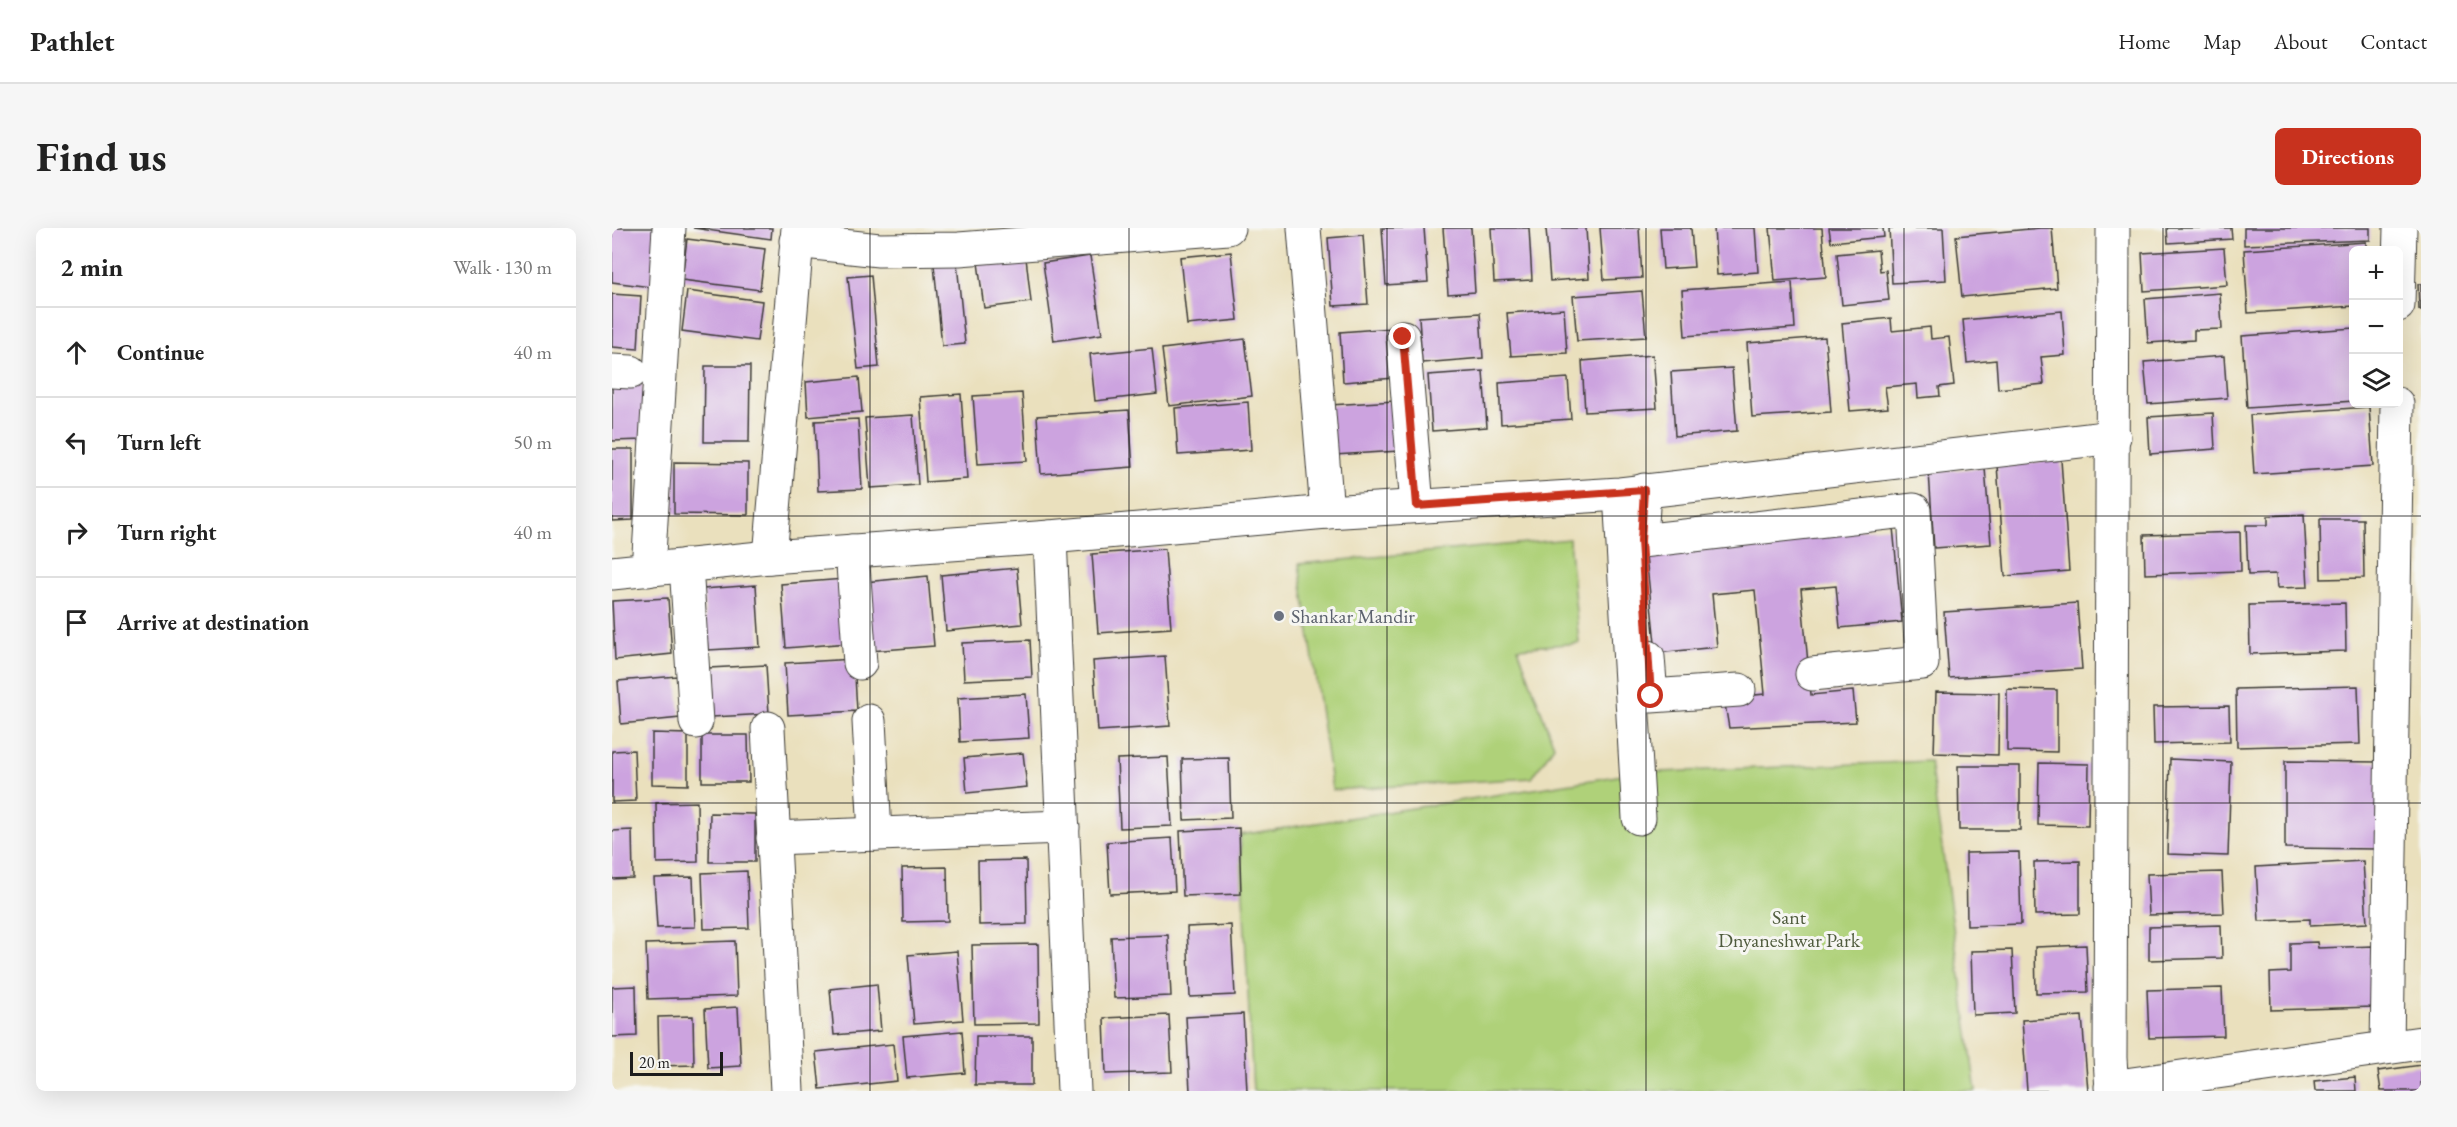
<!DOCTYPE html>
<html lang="en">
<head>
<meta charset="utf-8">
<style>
	:root { --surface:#fff; --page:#f6f6f6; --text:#222; --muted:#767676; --line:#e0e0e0; --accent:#c8321e }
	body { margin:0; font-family:"EB Garamond",serif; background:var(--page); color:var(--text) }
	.controls { position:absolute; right:18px; top:18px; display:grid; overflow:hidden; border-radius:9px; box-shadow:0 6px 24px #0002 }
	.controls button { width:54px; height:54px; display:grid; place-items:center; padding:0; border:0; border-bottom:2px solid var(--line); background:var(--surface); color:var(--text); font:30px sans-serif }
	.scale { position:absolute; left:18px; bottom:15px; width:93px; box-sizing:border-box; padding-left:6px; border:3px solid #1c1c1c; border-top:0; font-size:16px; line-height:21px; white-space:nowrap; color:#1c1c1c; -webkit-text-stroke:4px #f6f6f2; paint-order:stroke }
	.stop { position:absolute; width:18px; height:18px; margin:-14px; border:4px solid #c8321e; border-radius:50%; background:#fff }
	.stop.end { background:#c8321e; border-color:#fff; box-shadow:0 2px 6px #0008 }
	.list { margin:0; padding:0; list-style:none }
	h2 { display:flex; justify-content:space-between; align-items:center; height:78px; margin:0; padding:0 24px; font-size:26px }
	h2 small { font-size:20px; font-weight:400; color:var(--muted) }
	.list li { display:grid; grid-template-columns:39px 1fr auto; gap:18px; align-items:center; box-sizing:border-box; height:90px; padding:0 24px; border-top:2px solid var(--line) }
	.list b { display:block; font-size:22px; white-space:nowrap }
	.list em { font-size:20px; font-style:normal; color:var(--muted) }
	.icon { flex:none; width:33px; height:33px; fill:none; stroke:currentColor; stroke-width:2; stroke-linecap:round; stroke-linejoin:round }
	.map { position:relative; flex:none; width:1809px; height:863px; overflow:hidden; border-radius:9px }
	header { display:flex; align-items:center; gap:36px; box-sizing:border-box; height:84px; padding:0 30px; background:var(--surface); border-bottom:2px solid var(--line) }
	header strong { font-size:28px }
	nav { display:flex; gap:33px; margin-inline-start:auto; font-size:21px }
	.intro { display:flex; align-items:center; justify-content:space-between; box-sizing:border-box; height:144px; padding:0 36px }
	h1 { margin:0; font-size:42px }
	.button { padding:15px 27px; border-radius:9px; background:var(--accent); color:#fff; font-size:21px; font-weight:700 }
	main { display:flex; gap:36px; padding:0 36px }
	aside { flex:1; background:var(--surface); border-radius:9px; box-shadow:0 6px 24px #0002 }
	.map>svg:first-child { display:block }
	.green { fill:#afd179; stroke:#66764a; stroke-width:1.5 }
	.building { fill:#cca3df }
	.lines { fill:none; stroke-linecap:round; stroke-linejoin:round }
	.minor-casing { stroke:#3b3934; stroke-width:35 }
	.minor { stroke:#fff; stroke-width:33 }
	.route { stroke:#c8321e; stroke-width:8 }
	.grid { fill:none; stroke:#1c1c1c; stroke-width:1.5; stroke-opacity:0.55 }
	.worship-dot { fill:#6b7280; stroke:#f6f6f2; stroke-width:2 }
	.labels { text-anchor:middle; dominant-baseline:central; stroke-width:6; stroke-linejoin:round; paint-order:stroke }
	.worship-label { font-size:20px; fill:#5b616d; stroke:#f6f6f2; text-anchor:start }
	.park-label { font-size:20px; fill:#4f5b3d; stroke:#f6f6f2 }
</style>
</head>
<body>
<header>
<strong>Pathlet</strong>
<nav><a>Home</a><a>Map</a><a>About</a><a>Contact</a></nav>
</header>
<div class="intro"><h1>Find us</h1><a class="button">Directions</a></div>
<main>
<aside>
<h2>2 min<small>Walk · 130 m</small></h2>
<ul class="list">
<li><svg class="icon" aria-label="ahead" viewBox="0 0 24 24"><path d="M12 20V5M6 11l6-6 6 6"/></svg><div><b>Continue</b></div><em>40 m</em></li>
<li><svg class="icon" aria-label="left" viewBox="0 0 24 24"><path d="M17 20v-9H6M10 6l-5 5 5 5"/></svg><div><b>Turn left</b></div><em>50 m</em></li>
<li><svg class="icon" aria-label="right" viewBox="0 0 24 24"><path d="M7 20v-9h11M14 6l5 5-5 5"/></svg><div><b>Turn right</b></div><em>40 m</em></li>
<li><svg class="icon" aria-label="arrive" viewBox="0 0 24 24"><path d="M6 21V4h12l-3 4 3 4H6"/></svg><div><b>Arrive at destination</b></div></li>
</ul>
</aside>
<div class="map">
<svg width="1809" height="863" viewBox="0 0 1809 863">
	<rect width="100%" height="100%" fill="#f6f6f2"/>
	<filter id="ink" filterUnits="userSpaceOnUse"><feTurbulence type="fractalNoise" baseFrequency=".0167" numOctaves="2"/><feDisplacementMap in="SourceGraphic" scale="12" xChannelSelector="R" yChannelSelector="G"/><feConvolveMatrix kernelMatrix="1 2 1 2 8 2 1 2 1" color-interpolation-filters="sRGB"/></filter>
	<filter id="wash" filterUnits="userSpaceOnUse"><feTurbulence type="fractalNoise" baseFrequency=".008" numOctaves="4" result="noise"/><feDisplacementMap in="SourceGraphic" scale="24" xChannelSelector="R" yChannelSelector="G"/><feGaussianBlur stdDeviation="1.35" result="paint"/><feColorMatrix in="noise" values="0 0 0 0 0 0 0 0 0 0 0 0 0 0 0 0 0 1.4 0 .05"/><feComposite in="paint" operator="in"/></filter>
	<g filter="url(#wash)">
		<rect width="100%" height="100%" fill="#eae0bd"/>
		<g class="green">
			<polygon points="957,311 967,415 906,420 942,518 920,550 720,562 687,336"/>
			<polygon points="1318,533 1364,863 641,863 628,607 1024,545"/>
		</g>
		<g id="blocks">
			<g class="building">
				<polygon points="0,0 47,0 39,59 0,54"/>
				<polygon points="81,0 160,0 159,11"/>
				<polygon points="770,0 812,0 816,54 774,57"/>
				<polygon points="831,0 859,0 863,64 836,66"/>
				<polygon points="879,0 917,0 920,52 882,54"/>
				<polygon points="934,0 974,0 977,50 938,53"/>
				<polygon points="988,0 1027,0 1030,50 992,52"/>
				<polygon points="1048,0 1079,0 1082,39 1051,41"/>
				<polygon points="1102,0 1143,0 1146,44 1105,47"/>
				<polygon points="1158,0 1210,0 1214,49 1163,53"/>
				<polygon points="1217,0 1271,0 1272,9 1219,14"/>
				<polygon points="1277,0 1331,0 1334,52 1280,55"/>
				<polygon points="1428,0 1440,0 1445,60 1350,69 1344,8"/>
				<polygon points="1555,0 1619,0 1620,11 1556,15"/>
				<polygon points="1632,0 1758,0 1758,12 1632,17"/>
				<polygon points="751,7 756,76 721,78 716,10"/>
				<polygon points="75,11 153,21 148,62 70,52"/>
				<polygon points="1754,14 1754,22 1742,22 1742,78 1636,85 1632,22"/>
				<polygon points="1612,20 1615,57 1532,63 1530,25"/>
				<polygon points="413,21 419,74 372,80 365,27"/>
				<polygon points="1266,22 1268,43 1274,42 1277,72 1230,77 1225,26"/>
				<polygon points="619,24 626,92 575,97 568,29"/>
				<polygon points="478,28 490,106 442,113 431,35"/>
				<polygon points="345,35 353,116 330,118 322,37"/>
				<polygon points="259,47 267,139 246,141 236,49"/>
				<polygon points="1180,54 1183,100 1073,108 1070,62"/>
				<polygon points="1806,56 1809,56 1809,82 1807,82"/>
				<polygon points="75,63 150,73 145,113 70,103"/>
				<polygon points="1030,63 1034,109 965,113 961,68"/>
				<polygon points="1608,65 1610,101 1582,102 1582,112 1536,115 1533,71"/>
				<polygon points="0,66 29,68 26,121 0,119"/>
				<polygon points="952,81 955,125 899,128 895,85"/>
				<polygon points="1450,83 1453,127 1429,129 1432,156 1386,161 1384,132 1355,135 1351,92"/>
				<polygon points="868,85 871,130 810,135 807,89"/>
				<polygon points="1279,90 1280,103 1318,99 1319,111 1337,109 1342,157 1327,159 1328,168 1306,170 1305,156 1273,159 1276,180 1238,183 1230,95"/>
				<polygon points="780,100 783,150 731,154 728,104"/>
				<polygon points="1742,100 1742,173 1635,180 1630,108"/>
				<polygon points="1213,109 1219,184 1140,189 1135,115"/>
				<polygon points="633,111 640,168 557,178 550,121"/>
				<polygon points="540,120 545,166 483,173 478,126"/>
				<polygon points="1041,127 1045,180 973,184 970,133"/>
				<polygon points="1612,128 1615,170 1536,176 1532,134"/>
				<polygon points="93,138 138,138 137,214 92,214"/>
				<polygon points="1120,140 1125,203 1063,208 1059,144"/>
				<polygon points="871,143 875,199 820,203 816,147"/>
				<polygon points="31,149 31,212 0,213 0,150"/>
				<polygon points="247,149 250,184 196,189 194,154"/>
				<polygon points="956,150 959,191 889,196 887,155"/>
				<polygon points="410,165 415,233 366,236 361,168"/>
				<polygon points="349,166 355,251 314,254 308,169"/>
				<polygon points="783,173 787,223 722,227 718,177"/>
				<polygon points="636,174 639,222 566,227 563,180"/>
				<polygon points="1757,179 1761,238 1642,246 1638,187"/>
				<polygon points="517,182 521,239 429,246 425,188"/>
				<polygon points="1601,185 1603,221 1538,226 1536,189"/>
				<polygon points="301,187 306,257 258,260 253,190"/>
				<polygon points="246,191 250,261 206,263 203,193"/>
				<polygon points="0,221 21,221 21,292 0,293"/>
				<polygon points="1449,232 1457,343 1393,348 1385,237"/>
				<polygon points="62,234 136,235 136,287 62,286"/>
				<polygon points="1373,240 1379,316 1322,320 1317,244"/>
				<polygon points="1692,286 1696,359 1665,360 1664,346 1636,347 1634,297 1656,297 1656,288"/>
				<polygon points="1708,291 1751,291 1752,350 1709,351"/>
				<polygon points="1281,299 1290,394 1228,400 1224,358 1189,361 1199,467 1241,463 1244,494 1117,500 1112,470 1153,466 1143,362 1100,366 1105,419 1044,425 1033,318"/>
				<polygon points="1628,304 1629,343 1533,346 1532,307"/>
				<polygon points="553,321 559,400 486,405 480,326"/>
				<polygon points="405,340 410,396 334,403 329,347"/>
				<polygon points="316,348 322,418 258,423 252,354"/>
				<polygon points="232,351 237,415 174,420 169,356"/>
				<polygon points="144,357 148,419 96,422 91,361"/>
				<polygon points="56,370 60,426 3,432 0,373"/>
				<polygon points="1465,375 1470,441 1337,450 1332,384"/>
				<polygon points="1733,375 1734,423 1638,426 1637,377"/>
				<polygon points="418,412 420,449 352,452 350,415"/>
				<polygon points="553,428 558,498 486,503 481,433"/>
				<polygon points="242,431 245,483 176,487 173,435"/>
				<polygon points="154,437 157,486 100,489 97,440"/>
				<polygon points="65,448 68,490 9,496 6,453"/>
				<polygon points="1746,458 1748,516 1625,519 1624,461"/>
				<polygon points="1395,461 1445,462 1445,524 1395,523"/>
				<polygon points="1324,464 1387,465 1386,527 1322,525"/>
				<polygon points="414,466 417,510 348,514 346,470"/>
				<polygon points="1617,478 1618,514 1542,516 1541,479"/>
				<polygon points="40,505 76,506 76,557 40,556"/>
				<polygon points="90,507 136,507 137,554 90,554"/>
				<polygon points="22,522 24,573 0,574 0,523"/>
				<polygon points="411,525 415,559 355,565 352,530"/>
				<polygon points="556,529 560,598 508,600 505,531"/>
				<polygon points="617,530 619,590 572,592 570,531"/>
				<polygon points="1558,531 1619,534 1616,628 1555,626"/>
				<polygon points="1673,533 1768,534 1767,621 1673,620"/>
				<polygon points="1427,535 1477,536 1476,598 1426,597"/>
				<polygon points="1346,538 1408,538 1408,602 1347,602"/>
				<polygon points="85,574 86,634 45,635 44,575"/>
				<polygon points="98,585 143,586 143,634 97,634"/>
				<polygon points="627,600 629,666 571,668 568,603"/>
				<polygon points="20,602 21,650 0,651 0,603"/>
				<polygon points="560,610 563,663 498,666 495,614"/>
				<polygon points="1407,624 1409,696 1355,698 1354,625"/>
				<polygon points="414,632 415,696 367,697 366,633"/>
				<polygon points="1468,633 1468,686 1423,687 1422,634"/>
				<polygon points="1751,633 1755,695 1698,698 1698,691 1647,693 1644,639"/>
				<polygon points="335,639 336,693 291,694 290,640"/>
				<polygon points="135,643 137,700 92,701 90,645"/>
				<polygon points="1610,644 1612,685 1537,687 1535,646"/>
				<polygon points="81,649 83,699 45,700 42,650"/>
				<polygon points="619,697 623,767 578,769 575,699"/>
				<polygon points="1609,697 1610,730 1537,732 1537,699"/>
				<polygon points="556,707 559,768 502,770 499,709"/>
				<polygon points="123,713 125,768 36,771 34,716"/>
				<polygon points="1705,714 1706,720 1761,718 1762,779 1659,782 1658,745 1678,744 1678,715"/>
				<polygon points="426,716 427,795 362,796 360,717"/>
				<polygon points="1474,717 1476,764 1424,765 1423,719"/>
				<polygon points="1400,722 1403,785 1361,787 1359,723"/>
				<polygon points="345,723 351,792 302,796 296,727"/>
				<polygon points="265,756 269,803 222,807 218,761"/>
				<polygon points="24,758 25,808 0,809 0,759"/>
				<polygon points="1610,760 1612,808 1537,810 1535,762"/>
				<polygon points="126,779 129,838 96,840 93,781"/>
				<polygon points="631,786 635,863 578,863 574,789"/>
				<polygon points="557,787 560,844 494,846 492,790"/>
				<polygon points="81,788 82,837 47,838 46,789"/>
				<polygon points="1470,788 1476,863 1415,863 1410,792"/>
				<polygon points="350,803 353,845 295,850 291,808"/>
				<polygon points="364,808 420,808 420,857 363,857"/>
				<polygon points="281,816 285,853 208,861 204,824"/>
				<polygon points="1809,837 1809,863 1769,863 1766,843"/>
				<polygon points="1743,849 1744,863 1703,863 1702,853"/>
			</g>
		</g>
	</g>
	<g filter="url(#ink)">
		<use href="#blocks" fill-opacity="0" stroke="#3b3934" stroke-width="1.5"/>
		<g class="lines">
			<g class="minor-casing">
				<g id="minor">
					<polyline points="692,0 715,284"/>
					<polyline points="184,13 267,22 347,21 616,0"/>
					<polyline points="1786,77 1788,0"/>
					<polyline points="791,109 805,278"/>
					<polyline points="0,143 19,144"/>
					<polyline points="1032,262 1029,313 1302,282 1310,435 1200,446"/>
					<polyline points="1009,283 1027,590"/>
					<polyline points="438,309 462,863"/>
					<polyline points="240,323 248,435"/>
					<polyline points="158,329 186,0"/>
					<polyline points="74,337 84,494"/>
					<polyline points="36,342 57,0"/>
					<polyline points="0,345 158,329 438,309 715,284 1008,266 1502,209"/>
					<polyline points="1036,429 1039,468 1127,462"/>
					<polyline points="257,493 263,606"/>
					<polyline points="156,500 175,863"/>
					<polyline points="161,610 451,599"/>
					<polyline points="1775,819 1785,176"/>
					<polyline points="1499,859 1809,815"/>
					<polyline points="1500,863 1498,830 1501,0"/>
				</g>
			</g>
			<use href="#minor" class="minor"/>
		</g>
	</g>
	<g class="lines" filter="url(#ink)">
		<polyline class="route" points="791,109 805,278 1032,262 1029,313 1039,468"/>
	</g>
	<path class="grid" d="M258,0V863M517,0V863M775,0V863M1034,0V863M1292,0V863M1551,0V863M0,288H1809M0,575H1809"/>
	<circle class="worship-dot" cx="667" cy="388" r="6"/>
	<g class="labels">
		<g class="worship-label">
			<text x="679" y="388">Shankar Mandir</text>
		</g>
		<g class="park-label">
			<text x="1177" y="689">Sant<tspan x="1177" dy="23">Dnyaneshwar Park</tspan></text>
		</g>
	</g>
</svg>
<div class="controls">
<button>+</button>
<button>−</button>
<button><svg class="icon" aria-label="layers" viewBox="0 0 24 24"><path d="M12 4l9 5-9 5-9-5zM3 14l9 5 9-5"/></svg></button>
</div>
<div class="scale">20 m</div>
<div class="stop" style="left:1039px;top:468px"></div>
<div class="stop end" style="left:791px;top:109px"></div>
</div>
</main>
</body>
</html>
